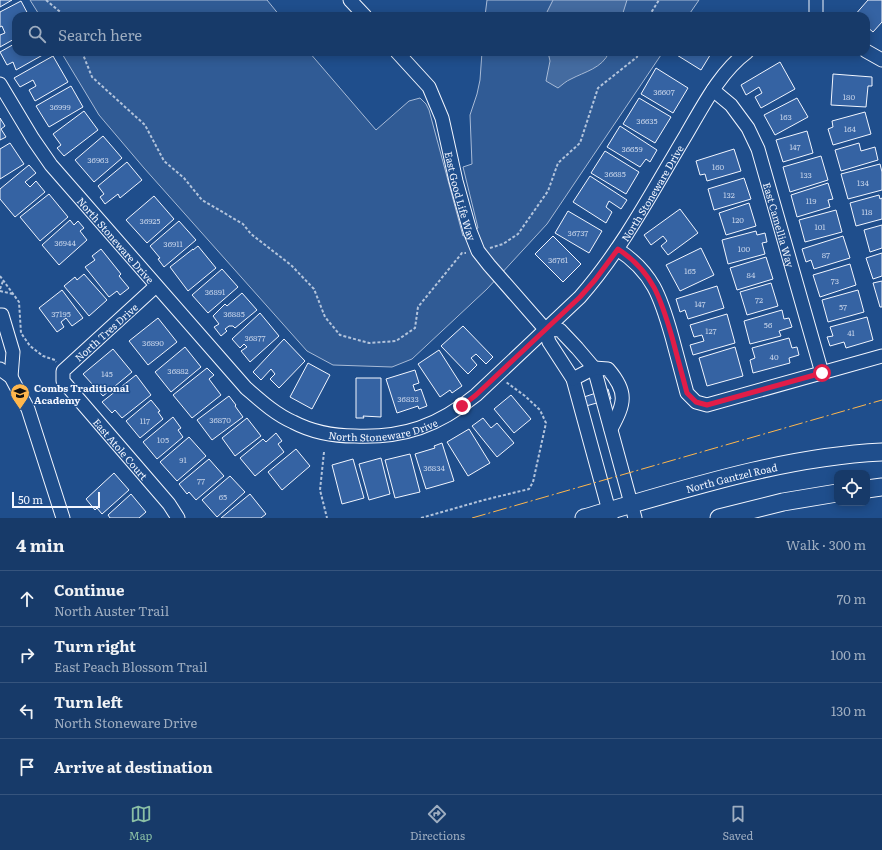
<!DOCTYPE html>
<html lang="en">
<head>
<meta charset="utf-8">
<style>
	:root { --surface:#173a69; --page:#20416f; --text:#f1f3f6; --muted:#9eadc0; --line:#36547d; --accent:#8abfa5 }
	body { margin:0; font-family:Literata,serif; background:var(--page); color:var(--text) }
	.controls { position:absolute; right:12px; bottom:12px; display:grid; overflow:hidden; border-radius:8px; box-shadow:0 2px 10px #0003 }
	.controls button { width:36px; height:36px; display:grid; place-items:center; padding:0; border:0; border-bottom:1px solid var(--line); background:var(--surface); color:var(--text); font:20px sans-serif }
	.scale { position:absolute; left:12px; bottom:10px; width:88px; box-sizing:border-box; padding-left:4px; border:2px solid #f2f6ff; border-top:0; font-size:11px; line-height:14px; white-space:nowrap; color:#f2f6ff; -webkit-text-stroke:3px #1f4e8c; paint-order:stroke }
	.stop { position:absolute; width:12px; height:12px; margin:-9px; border:3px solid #e11d48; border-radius:50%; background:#fff }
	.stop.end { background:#e11d48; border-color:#fff; box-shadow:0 1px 4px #0008 }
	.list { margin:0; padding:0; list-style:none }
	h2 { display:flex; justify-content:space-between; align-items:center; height:52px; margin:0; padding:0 16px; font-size:17px }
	h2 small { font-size:13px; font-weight:400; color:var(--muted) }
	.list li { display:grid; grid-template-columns:26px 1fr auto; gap:12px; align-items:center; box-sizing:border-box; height:56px; padding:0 16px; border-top:1px solid var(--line) }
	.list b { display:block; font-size:15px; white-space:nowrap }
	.list p { margin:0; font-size:13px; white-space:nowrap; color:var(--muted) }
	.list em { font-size:13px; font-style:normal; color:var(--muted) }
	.icon { flex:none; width:22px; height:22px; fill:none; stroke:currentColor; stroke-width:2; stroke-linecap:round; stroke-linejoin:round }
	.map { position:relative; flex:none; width:882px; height:518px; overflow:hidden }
	.search { position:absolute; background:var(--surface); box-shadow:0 2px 10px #0003; left:12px; right:12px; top:12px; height:44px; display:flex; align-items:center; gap:10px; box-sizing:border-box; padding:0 14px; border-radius:12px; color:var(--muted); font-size:15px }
	.sheet { height:276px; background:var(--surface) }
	nav { display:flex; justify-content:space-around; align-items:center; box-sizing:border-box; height:56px; border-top:1px solid var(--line); background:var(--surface); font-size:11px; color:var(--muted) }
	nav a { display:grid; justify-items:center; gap:2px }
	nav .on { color:var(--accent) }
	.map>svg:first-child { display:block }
	.built { fill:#305b95; stroke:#a8bbd7 }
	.water { fill:#446ba0; stroke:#a8bbd7 }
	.building { fill:#3563a3; stroke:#f2f6ff }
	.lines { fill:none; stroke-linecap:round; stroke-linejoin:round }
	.minor-casing { stroke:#f2f6ff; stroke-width:15 }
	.major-casing { stroke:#f2f6ff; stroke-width:19 }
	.path { stroke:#b3c4dc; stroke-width:2; stroke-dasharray:3 2; stroke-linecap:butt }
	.minor { stroke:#1f4e8c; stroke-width:13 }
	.major { stroke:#1f4e8c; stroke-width:17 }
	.power { stroke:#ffb74d; stroke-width:1; stroke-dasharray:14 3 2 3; stroke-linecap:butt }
	.route { stroke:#e11d48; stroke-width:5 }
	.labels { text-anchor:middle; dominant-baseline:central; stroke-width:3; stroke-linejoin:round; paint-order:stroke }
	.number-label { font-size:8px; fill:#c3d1e8 }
	.street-label { font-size:10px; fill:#f2f6ff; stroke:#1f4e8c }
	.poi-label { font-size:10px; font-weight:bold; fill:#f2f6ff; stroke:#1f4e8c; text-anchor:start }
</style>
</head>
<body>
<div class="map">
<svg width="882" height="518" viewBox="0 0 882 518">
	<rect width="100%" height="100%" fill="#1f4e8c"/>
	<g class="built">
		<polygon points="30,0 267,0 280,16 40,16"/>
		<polygon points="487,0 699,0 688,16 485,16"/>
		<polygon points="61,52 309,52 376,130 409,101 420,98 426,104 429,110 463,236 478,228 463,167 472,164 470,115 477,94 480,80 482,52 663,52 547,224 487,289 412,359 392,367 333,365 307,351 144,168 99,115"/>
	</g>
	<g class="water">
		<polygon points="553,0 627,0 622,16 545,16"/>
		<path d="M548,52H609C603,68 584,72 571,79C566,81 562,85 558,88L546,81L550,61Z"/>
	</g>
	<g class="building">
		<polygon points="0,0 12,0 0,7"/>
		<polygon points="868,0 882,0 882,22 873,32 866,26 866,16 854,16"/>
		<polygon points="21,1 29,16 16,16 16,38 0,47 0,35 5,33 2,26 0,27 0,12"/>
		<polygon points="16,43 16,52 48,52 16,70 13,62 7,65 0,52"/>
		<polygon points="672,52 712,52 701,70"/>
		<polygon points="53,56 68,82 35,101 29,90 36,86 33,80 20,87 14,78"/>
		<polygon points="780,62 795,89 761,108 755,97 762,93 759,87 746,95 741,85"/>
		<polygon points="656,68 688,88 673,113 641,94"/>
		<polygon points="833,74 872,77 872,86 868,86 866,107 831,105"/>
		<polygon points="71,86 83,107 49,127 36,106"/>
		<polygon points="639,98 671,117 655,143 623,124"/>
		<polygon points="797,98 808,117 775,135 764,115"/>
		<polygon points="84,111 98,130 64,156 57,148 61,145 53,134"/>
		<polygon points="865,112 871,134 833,145 828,129 833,127 832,121"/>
		<polygon points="0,118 5,126 1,129 6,137 0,140"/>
		<polygon points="620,126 657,150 650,162 646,159 640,167 607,147"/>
		<polygon points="807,131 813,153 783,162 776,140"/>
		<polygon points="103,136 122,158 94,182 75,160"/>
		<polygon points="10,143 24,164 0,179 0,149"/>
		<polygon points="859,143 861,151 875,147 878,160 841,171 835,150"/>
		<polygon points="734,149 741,171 707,181 705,174 700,175 696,161"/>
		<polygon points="605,151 639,172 626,194 591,173"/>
		<polygon points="821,156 828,180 790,192 783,167"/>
		<polygon points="127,162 142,180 120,198 118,194 105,204 100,197 104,194 98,186"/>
		<polygon points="880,164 882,172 882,190 848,199 841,174"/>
		<polygon points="29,165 36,173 25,182 30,187 36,181 45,192 15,217 0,199 0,189"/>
		<polygon points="590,176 627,200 621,209 609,201 606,207 612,212 606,223 573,202"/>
		<polygon points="744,178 751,199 714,210 708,189"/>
		<polygon points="828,183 833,199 828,200 830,207 797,217 791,195"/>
		<polygon points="49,194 68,217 40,241 20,217"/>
		<polygon points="879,195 880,199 882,198 882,219 856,226 850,203"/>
		<polygon points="154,196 174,219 147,243 126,220"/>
		<polygon points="749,203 756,226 726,235 719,213"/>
		<polygon points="680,209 698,233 668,255 661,246 667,241 663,236 651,245 644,235"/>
		<polygon points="836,210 842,232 805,242 799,220"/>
		<polygon points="568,211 602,231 589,253 555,233"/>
		<polygon points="70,220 74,225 78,221 84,228 80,231 87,240 59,265 42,245"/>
		<polygon points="179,221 196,240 164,267 158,259 160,258 150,246"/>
		<polygon points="882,225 882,248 870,252 864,230"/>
		<polygon points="756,231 757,235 765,233 767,242 762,243 765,254 728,264 722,240"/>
		<polygon points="553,236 581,264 563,282 535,254"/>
		<polygon points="843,236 850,258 814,269 811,260 806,262 802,249"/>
		<polygon points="198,246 216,268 188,291 170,267 193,249 193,250"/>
		<polygon points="701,248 714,275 680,291 666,265"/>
		<polygon points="101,249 121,274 119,276 129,288 120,295 117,291 109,297 85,267 95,260 92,256"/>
		<polygon points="882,253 882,276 873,279 866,258"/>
		<polygon points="766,257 773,279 737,290 730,268"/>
		<polygon points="850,264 856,285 820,297 813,275"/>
		<polygon points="222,269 238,287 208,313 192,295"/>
		<polygon points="84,274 107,300 89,316 64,286 75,277 77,280"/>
		<polygon points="882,281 882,307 880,307 873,283"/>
		<polygon points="771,283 778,306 747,315 740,292"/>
		<polygon points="717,286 724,308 688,319 685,310 680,312 676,299"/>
		<polygon points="62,290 83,318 72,326 66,318 61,322 64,327 57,332 39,308"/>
		<polygon points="858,290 864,312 828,322 822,300"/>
		<polygon points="242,293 257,310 235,328 233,326 229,326 225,329 227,331 221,336 214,327 219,324 213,316 225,304 227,306"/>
		<polygon points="782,310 784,319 789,318 792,327 779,331 781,336 750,344 744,321"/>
		<polygon points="260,313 279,336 250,362 241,351 247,347 244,344 240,348 232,339"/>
		<polygon points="727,314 735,343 693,355 690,345 704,341 702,335 694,337 690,325"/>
		<polygon points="867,317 873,340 846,348 844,342 830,346 827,337 833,336 830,327"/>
		<polygon points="158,318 177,342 148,365 129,341"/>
		<polygon points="463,326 493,357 486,364 476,354 471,358 477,365 468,374 441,346"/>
		<polygon points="789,338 792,348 797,347 799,355 789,358 790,363 753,373 750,360 755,358 752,348"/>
		<polygon points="284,339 305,361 279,388 270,379 275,374 271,369 261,380 253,372"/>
		<polygon points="185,347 201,367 171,392 155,372"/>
		<polygon points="735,347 743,376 707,386 699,358"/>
		<polygon points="113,349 132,372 103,396 83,374"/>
		<polygon points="439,350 462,386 452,393 450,390 440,397 418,364"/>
		<polygon points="308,363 330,375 312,409 290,397"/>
		<polygon points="207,368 214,375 209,379 221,395 192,418 173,395"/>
		<polygon points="415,370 419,383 413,385 415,391 421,389 427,406 419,409 418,406 397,413 386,379"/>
		<polygon points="136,375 151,395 122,418 115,410 112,413 102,402"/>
		<polygon points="356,378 381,378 381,417 363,416 364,418 356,418"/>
		<polygon points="608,389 611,399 586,406 584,397"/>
		<polygon points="511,395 531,419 514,433 494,409"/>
		<polygon points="229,396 236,405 235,406 243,417 212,440 197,420"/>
		<polygon points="151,400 160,411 158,412 163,419 140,438 126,421"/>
		<polygon points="173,417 181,428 178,430 183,437 157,459 143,442"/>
		<polygon points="247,418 261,436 235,456 222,438"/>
		<polygon points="483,418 491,428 497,423 514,443 497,457 472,426"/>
		<polygon points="469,429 490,463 468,476 447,442"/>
		<polygon points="276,433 282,441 278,444 284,452 255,476 240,458 263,439 266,442"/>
		<polygon points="189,437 206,456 177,481 160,462"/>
		<polygon points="442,443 454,481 426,489 415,454 435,448 434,446"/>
		<polygon points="296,449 310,466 282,490 268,472"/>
		<polygon points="410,454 420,492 395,498 385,460"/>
		<polygon points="381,458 390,494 369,500 359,464"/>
		<polygon points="209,459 224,476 196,500 189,492 187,494 179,484"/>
		<polygon points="353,459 364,498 342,504 332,465"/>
		<polygon points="114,473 129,490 102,514 97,508 95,510 86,499"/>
		<polygon points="230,476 245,492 217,517 202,500"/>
		<polygon points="131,494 146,512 139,518 110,518 108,515"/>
		<polygon points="250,494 266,514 261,518 221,518"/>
	</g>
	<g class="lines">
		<g class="minor-casing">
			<g id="minor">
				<polyline points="350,0 365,16"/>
				<polyline points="816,0 816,16"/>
				<polyline points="866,51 882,60"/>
				<path id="s1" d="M397,52L429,87L442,118L456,181L470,231L478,251L489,265L545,329L549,342L573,379L611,518"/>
				<path id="s2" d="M0,84L33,139L51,165L246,388C261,401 275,414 293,422C312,432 334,436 355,436C404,438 438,426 476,395L580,297C623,248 653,190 686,135C703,106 720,72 747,52"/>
				<path id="s3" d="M713,90L731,105L748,128L758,149L822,373"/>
				<path d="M617,249C653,272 661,298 672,337C677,356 682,375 687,393L696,402L707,405L882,356"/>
				<path id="s4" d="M156,286L63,371V381L169,504L178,518"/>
				<polyline points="0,315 2,315 13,352 11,377"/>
				<polyline points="545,329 560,330 577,348 594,368 635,518"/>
				<polyline points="0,369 11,377 28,409 63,518"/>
				<path d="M573,379L594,368L608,369C628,392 625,403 611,429"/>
			</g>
		</g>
		<g class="major-casing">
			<g id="major">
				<polyline points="867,489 882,487"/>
				<path id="s5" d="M584,518C682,490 780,457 882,452"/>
				<polyline points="719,518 783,502 837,493"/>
			</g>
		</g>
		<g class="path">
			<polyline points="46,0 65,16"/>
			<polyline points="649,16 659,0"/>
			<polyline points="82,52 92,77 145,125 164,161 184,178 202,200 243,224 251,234 291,265 314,289 325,317 340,335 369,343 396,341 415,328 418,307 462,253 466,253"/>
			<polyline points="490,248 503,244 518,234 548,191 558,163 580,143 598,88 637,57 638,52"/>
			<polyline points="0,276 19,302 21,333 30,346 43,356 55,360 56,362"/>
			<polyline points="0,289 3,281"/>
			<polyline points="0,291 13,294"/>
			<polyline points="324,452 320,490 327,518"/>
			<polyline points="421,518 484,500 529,489 533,482 546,423 540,410 525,396 506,382"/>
		</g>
		<use href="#minor" class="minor"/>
		<use href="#major" class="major"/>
		<polyline class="power" points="472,518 882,400"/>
	</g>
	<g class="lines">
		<path class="route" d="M462,406L476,395L580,297L595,280L618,249C653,272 661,299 672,337C677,356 682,375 687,393L696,402L707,405L822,373"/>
	</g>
	<defs>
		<g id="school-pin" transform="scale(1)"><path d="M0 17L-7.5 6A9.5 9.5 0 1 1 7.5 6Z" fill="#ffb74d" stroke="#1f4e8c"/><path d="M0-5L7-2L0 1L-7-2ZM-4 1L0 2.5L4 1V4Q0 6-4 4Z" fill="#111"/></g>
	</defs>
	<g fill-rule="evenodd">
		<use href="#school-pin" x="20" y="393"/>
	</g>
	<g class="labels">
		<g class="number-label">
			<text x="664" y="91">36607</text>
			<text x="849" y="96">180</text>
			<text x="60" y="106">36999</text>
			<text x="786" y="116">163</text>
			<text x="647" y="120">36635</text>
			<text x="850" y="128">164</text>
			<text x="795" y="146">147</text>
			<text x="632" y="148">36659</text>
			<text x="98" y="159">36963</text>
			<text x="718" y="166">160</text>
			<text x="615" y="173">36685</text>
			<text x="806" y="174">133</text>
			<text x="863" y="182">134</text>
			<text x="729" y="194">132</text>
			<text x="811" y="200">119</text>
			<text x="867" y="211">118</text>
			<text x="738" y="219">120</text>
			<text x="150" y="220">36925</text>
			<text x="820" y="226">101</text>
			<text x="578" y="232">36737</text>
			<text x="65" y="242">36944</text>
			<text x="173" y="243">36911</text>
			<text x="744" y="248">100</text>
			<text x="826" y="254">87</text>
			<text x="558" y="259">36761</text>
			<text x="690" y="270">165</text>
			<text x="751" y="274">84</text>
			<text x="835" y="280">73</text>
			<text x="215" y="291">36891</text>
			<text x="759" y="299">72</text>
			<text x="700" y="303">147</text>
			<text x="843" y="306">57</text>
			<text x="61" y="313">37195</text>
			<text x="234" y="313">36885</text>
			<text x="768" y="324">56</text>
			<text x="711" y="330">127</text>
			<text x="851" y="332">41</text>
			<text x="255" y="337">36877</text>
			<text x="153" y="342">36890</text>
			<text x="774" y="356">40</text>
			<text x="178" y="370">36882</text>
			<text x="107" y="373">145</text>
			<text x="408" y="398">36833</text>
			<text x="220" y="419">36870</text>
			<text x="145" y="420">117</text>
			<text x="163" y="439">105</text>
			<text x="183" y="459">91</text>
			<text x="434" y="467">36834</text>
			<text x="201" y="480">77</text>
			<text x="223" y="496">65</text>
		</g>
		<g class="street-label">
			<text stroke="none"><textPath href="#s2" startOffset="915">North Stoneware Drive</textPath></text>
			<text stroke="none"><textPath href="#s1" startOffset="161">East Good Life Way</textPath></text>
			<text stroke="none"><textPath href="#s3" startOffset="154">East Camellia Way</textPath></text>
			<text stroke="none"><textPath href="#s2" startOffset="195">North Stoneware Drive</textPath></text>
			<text transform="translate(106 332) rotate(-42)">North Tres Drive</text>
			<text stroke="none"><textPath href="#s2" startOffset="543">North Stoneware Drive</textPath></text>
			<text stroke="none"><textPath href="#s4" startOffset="225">East Atole Court</textPath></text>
			<text stroke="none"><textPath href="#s5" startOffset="153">North Gantzel Road</textPath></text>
		</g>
		<g class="poi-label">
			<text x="34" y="387">Combs Traditional<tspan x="34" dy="12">Academy</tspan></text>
		</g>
	</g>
</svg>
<div class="controls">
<button><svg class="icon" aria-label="locate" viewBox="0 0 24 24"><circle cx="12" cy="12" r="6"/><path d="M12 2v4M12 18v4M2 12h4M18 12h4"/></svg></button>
</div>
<div class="scale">50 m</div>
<div class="stop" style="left:822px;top:373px"></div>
<div class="stop end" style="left:462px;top:406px"></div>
<div class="search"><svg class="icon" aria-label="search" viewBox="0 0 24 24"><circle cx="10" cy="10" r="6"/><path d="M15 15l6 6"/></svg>Search here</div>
</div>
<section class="sheet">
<h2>4 min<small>Walk · 300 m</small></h2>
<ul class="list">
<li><svg class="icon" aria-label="ahead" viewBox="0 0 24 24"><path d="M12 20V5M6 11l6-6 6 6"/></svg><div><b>Continue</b><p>North Auster Trail</p></div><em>70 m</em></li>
<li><svg class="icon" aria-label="right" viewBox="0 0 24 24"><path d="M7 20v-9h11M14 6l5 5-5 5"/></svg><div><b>Turn right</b><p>East Peach Blossom Trail</p></div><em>100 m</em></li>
<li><svg class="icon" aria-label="left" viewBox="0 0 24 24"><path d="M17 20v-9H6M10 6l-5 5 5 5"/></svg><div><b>Turn left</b><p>North Stoneware Drive</p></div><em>130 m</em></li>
<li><svg class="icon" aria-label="arrive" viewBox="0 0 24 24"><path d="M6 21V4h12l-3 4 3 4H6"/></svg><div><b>Arrive at destination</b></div></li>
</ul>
</section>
<nav>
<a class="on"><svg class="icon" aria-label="map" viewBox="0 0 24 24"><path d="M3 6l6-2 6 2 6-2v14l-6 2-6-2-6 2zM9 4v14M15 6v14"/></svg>Map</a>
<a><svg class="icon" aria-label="directions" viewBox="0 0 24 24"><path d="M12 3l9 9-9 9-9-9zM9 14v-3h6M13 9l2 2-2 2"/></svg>Directions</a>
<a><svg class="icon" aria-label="saved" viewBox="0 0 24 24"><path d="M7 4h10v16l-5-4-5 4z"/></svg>Saved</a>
</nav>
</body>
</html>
